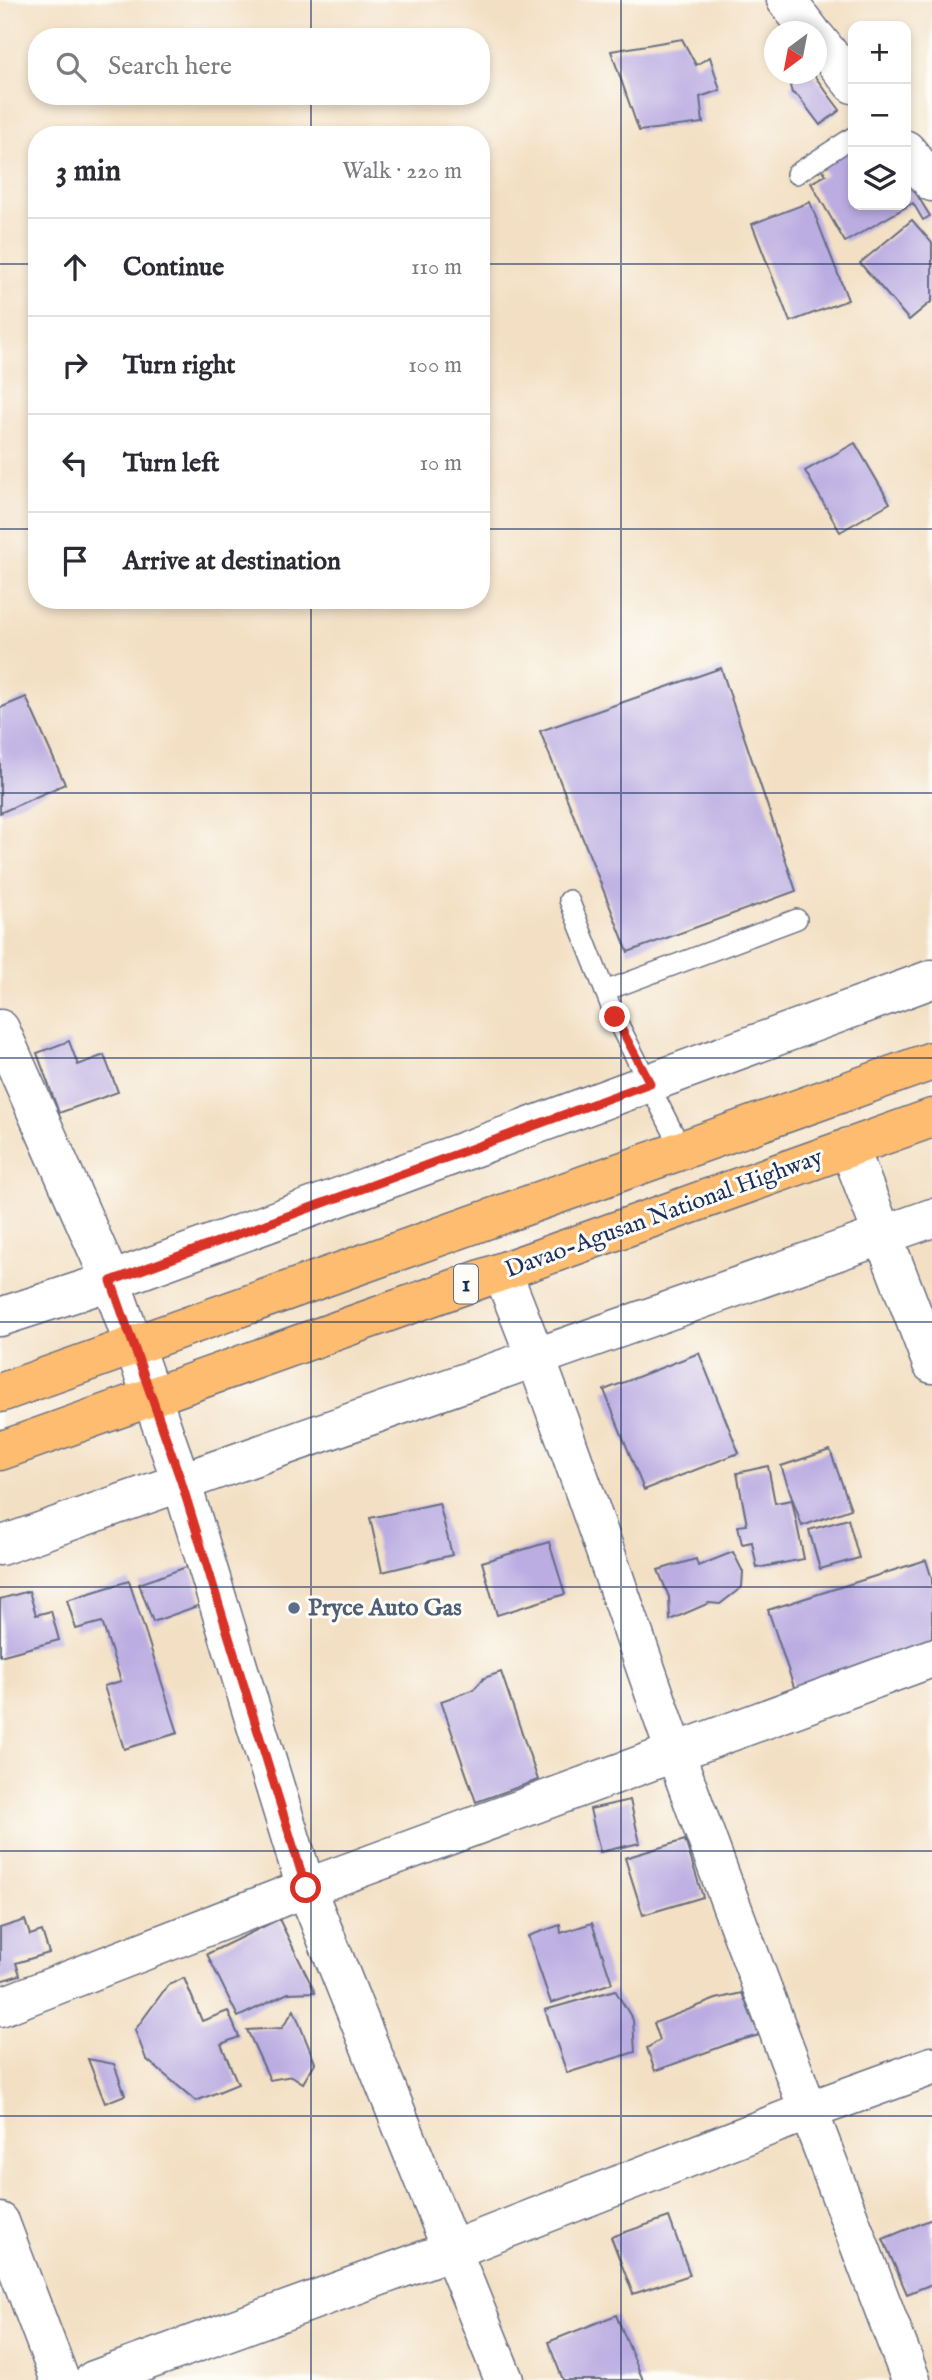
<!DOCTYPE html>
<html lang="en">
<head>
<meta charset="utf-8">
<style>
	:root { --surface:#fff; --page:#f7f7f7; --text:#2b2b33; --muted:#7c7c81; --line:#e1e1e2 }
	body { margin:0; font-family:"IM FELL English",serif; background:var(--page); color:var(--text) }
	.controls { position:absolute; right:21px; top:21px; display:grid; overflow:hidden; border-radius:14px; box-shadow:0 4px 10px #0003 }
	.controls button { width:63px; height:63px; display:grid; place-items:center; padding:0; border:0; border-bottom:2px solid var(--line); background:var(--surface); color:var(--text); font:35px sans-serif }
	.compass { position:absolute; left:764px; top:21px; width:63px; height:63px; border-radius:50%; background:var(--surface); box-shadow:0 4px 10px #0003; rotate:212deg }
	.stop { position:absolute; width:21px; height:21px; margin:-16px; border:5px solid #d93025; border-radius:50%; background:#fff }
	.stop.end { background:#d93025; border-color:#fff; box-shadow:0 2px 7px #0008 }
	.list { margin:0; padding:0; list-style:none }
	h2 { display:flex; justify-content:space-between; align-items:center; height:91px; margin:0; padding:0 28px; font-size:30px }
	h2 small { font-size:23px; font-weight:400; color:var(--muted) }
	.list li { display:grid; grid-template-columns:46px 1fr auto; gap:21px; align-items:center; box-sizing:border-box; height:98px; padding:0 28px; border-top:2px solid var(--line) }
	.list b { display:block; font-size:26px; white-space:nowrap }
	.list em { font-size:23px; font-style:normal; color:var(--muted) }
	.icon { flex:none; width:38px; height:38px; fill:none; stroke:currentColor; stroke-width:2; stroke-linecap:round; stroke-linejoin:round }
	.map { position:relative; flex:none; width:932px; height:2380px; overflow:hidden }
	.search { position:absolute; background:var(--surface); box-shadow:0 4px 10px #0003; left:28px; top:28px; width:462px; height:77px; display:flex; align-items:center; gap:18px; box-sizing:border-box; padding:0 24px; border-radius:28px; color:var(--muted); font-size:26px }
	.panel { position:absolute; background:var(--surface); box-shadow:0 4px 10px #0003; left:28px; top:126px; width:462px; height:483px; border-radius:28px }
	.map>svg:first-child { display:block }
	.building { fill:#bbade2 }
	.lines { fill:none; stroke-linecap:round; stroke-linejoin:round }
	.lane-casing { stroke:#676d82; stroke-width:22 }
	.street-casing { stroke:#676d82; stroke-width:41 }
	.highway-casing { stroke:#676d82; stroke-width:41 }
	.lane { stroke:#fff; stroke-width:19 }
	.street { stroke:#fff; stroke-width:38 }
	.highway { stroke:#fdbc6f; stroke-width:38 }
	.route { stroke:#d93025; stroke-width:9 }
	.grid { fill:none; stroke:#1b2f5e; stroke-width:2; stroke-opacity:0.55 }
	.service-dot { fill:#5c6f8a; stroke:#fdfcf7; stroke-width:2.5 }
	.labels { text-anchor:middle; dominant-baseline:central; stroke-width:6; stroke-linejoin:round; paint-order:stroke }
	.shield { fill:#fdfcf7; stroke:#5f6c8c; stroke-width:2 }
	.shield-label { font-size:23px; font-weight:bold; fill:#1b2f5e }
	.street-label { font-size:24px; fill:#1b2f5e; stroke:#fdfcf7 }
	.service-label { font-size:24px; font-weight:bold; fill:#4e5e75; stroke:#fdfcf7; text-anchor:start }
</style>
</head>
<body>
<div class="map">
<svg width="932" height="2380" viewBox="0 0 932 2380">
	<rect width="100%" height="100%" fill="#fdfcf7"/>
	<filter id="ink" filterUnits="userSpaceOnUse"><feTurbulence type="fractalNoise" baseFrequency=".0143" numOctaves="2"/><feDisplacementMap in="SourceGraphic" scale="14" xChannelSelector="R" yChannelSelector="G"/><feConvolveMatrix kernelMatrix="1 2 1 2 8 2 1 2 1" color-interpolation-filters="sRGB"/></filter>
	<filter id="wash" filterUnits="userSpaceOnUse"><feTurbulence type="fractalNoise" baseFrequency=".00686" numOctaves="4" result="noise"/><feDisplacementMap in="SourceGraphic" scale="28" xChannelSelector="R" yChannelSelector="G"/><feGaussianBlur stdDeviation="1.57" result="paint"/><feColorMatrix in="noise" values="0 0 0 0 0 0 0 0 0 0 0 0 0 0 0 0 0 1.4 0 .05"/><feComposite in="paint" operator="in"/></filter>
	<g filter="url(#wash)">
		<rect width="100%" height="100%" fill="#f3e0c4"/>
		<g id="blocks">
			<g class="building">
				<polygon points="682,39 696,65 710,57 720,90 700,97 703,123 639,131 611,51"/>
				<polygon points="804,74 813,74 840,110 820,125 798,96 792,93 790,86 794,83 799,76"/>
				<polygon points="853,148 853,205 906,205 906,177 930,216 923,220 913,203 845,242 811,183 826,175 821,166"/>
				<polygon points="810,202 848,300 790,322 752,224"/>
				<polygon points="912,220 932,243 932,301 909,320 860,263"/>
				<polygon points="855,443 890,503 840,532 805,471"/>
				<polygon points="721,668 796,891 628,952 540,731"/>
				<polygon points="26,697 65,784 0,813 0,708"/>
				<polygon points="69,1041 78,1065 104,1055 118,1092 59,1113 37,1053"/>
				<polygon points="699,1353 739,1453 644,1490 604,1390"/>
				<polygon points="830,1450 851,1509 802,1526 781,1466"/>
				<polygon points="768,1466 775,1503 792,1500 804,1559 757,1568 752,1542 742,1544 738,1526 747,1525 737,1473"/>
				<polygon points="439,1503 452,1555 382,1572 370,1518"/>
				<polygon points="848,1519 859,1558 820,1569 809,1530"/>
				<polygon points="549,1542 565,1594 497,1615 482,1562"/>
				<polygon points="733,1552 743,1572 742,1587 720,1604 709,1603 670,1620 669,1597 658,1570 696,1559 698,1566"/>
				<polygon points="926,1560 932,1579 932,1649 796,1693 768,1610"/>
				<polygon points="189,1566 203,1604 153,1622 139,1584"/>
				<polygon points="129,1581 178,1733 124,1749 104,1686 121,1681 102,1622 76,1629 67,1600"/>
				<polygon points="29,1591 36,1615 51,1611 59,1640 0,1656 0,1599"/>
				<polygon points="501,1672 538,1780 476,1802 441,1701 473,1690 484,1678"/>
				<polygon points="630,1800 640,1843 600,1852 590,1809"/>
				<polygon points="685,1840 703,1897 643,1915 625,1858"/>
				<polygon points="279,1919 315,1992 288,1993 238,2017 207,1954"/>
				<polygon points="25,1920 30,1935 42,1931 49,1953 16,1963 20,1975 0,1981 0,1928"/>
				<polygon points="592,1923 612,1983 551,2003 528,1936 560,1925 561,1933"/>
				<polygon points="184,1978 202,2021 228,2011 239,2037 221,2044 238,2084 196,2101 146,2059 135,2030 168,1985"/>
				<polygon points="615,1990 633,2020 635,2052 567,2073 545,2010"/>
				<polygon points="742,1993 759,2035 734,2042 655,2071 647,2048 660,2040 654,2023 716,1999"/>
				<polygon points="294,2010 315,2063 303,2083 292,2076 270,2080 247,2030 282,2028"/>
				<polygon points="88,2059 114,2064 125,2095 105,2103"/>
				<polygon points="669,2217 690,2275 633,2294 611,2237"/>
				<polygon points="932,2219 932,2284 907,2294 883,2239"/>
				<polygon points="616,2315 643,2380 563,2380 548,2342"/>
			</g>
		</g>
	</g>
	<g filter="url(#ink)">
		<use href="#blocks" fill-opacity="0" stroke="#676d82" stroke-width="2"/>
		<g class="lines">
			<g class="lane-casing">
				<g id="lane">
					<polyline points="796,174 853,137"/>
					<polyline points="569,900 615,1017 682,1150"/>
					<polyline points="605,991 797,919"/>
				</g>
			</g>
			<g class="street-casing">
				<g id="street">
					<polyline points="786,0 811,32"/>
					<polyline points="816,38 853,84"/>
					<polyline points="906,150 932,182"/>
					<polyline points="0,1029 111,1281 181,1481 306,1888 504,2380"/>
					<polyline points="849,1147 932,1364"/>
					<path d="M502,1272C566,1429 618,1592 675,1752C751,1962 831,2171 911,2380"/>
					<polyline points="0,1317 111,1281 932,979"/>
					<polyline points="0,1546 932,1218"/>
					<polyline points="0,2007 306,1888 932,1658"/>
					<polyline points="0,2222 60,2380"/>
					<polyline points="94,2380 452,2250 808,2111 932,2066"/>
				</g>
			</g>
			<g class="highway-casing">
				<g id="highway">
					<polyline points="0,1393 932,1061"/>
					<polyline points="0,1451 932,1118"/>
				</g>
			</g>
			<use href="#lane" class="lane"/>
			<use href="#street" class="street"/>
			<use href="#highway" class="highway"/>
		</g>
	</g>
	<g class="lines" filter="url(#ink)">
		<polyline class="route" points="306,1888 181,1481 111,1281 650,1083 615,1017"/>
	</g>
	<path class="grid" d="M311,0V37M621,0V2380M311,96V135M0,264H37M481,264H932M0,529H37M481,529H932M311,600V2380M0,793H932M0,1058H932M0,1322H932M0,1587H932M0,1851H932M0,2116H932"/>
	<circle class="service-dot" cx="294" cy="1608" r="7"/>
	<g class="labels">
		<rect class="shield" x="454" y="1264.5" width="24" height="39" rx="5"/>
		<g class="shield-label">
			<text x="466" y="1284">1</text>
		</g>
		<g class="street-label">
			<text transform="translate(664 1214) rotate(-20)">Davao-Agusan National Highway</text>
		</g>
		<g class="service-label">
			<text x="308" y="1608">Pryce Auto Gas</text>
		</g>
	</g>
</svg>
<div class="controls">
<button>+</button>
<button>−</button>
<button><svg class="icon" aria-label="layers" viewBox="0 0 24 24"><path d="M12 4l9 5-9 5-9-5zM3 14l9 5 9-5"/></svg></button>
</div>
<svg class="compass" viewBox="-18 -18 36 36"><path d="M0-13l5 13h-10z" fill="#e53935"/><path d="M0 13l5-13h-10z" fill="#7c7c81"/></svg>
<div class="stop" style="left:306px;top:1888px"></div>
<div class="stop end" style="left:615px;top:1017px"></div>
<div class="search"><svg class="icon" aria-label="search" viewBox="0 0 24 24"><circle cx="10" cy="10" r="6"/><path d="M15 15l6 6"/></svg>Search here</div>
<section class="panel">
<h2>3 min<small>Walk · 220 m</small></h2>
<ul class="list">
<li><svg class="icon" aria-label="ahead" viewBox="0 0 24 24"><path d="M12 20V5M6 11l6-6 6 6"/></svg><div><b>Continue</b></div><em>110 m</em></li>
<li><svg class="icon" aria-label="right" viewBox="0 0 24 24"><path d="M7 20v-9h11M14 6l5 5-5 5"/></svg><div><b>Turn right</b></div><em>100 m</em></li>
<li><svg class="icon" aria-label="left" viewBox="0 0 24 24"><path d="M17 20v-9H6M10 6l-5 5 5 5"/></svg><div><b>Turn left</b></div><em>10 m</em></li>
<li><svg class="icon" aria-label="arrive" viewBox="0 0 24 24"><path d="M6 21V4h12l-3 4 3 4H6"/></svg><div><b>Arrive at destination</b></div></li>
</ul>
</section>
</div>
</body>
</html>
